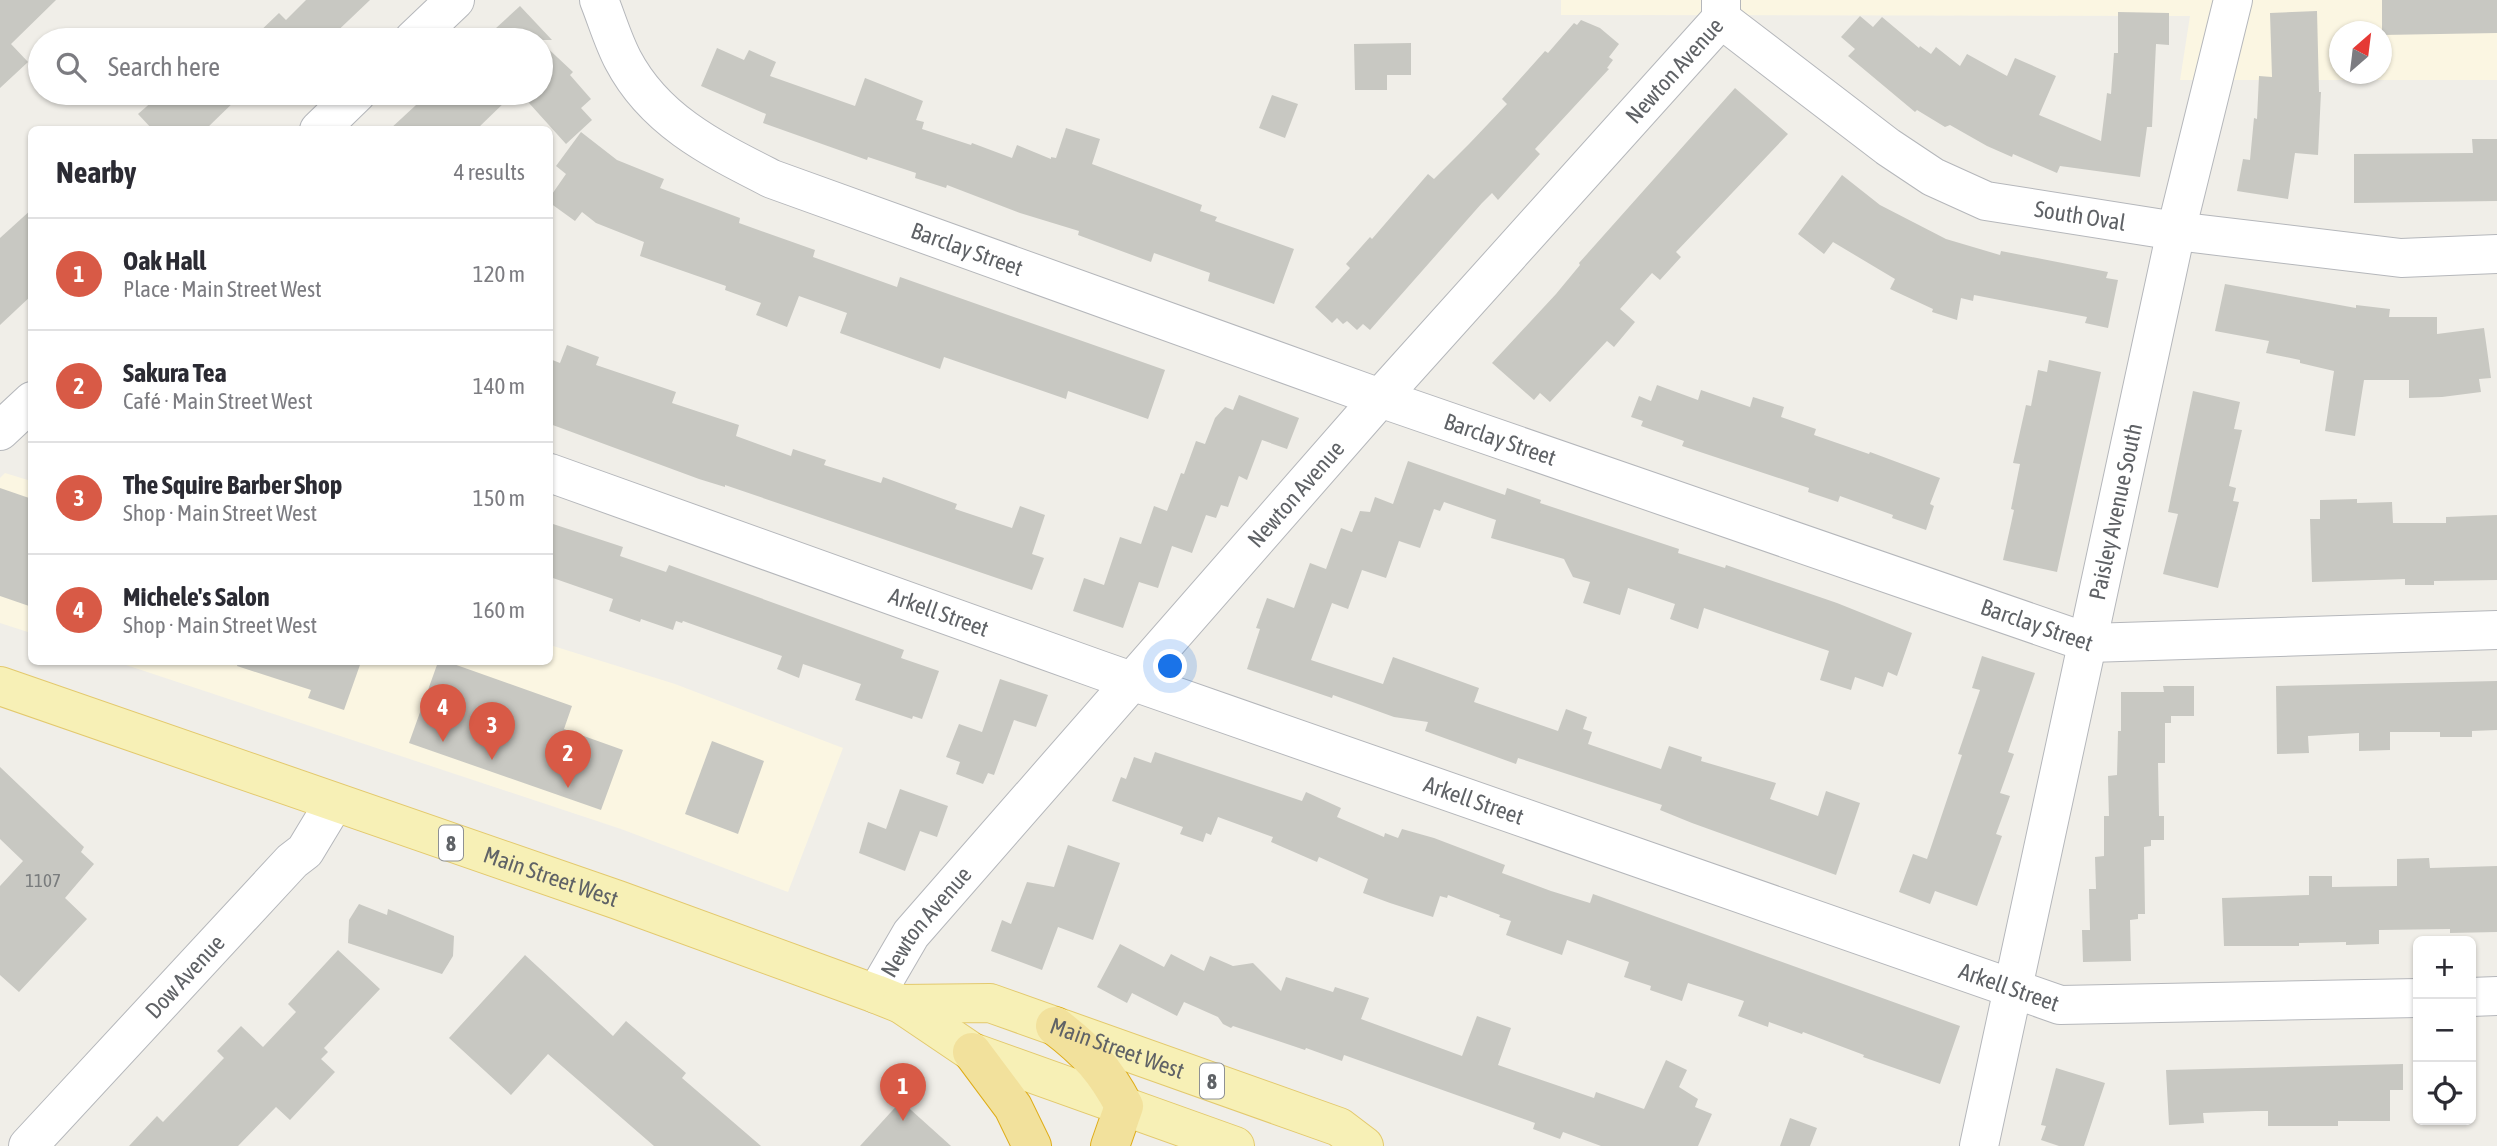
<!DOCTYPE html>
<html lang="en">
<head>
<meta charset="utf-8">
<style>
	:root { --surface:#fff; --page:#f2f2f3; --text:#2b2b33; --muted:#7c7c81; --line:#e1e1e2; --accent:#d85a46 }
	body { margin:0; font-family:"Asap Condensed",sans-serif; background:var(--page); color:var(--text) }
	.controls { position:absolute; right:21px; bottom:21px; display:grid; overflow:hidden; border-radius:10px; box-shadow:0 2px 5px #0004 }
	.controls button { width:63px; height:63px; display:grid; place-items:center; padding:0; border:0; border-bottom:2px solid var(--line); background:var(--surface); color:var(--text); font:35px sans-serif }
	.compass { position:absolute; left:2329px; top:21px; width:63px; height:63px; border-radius:50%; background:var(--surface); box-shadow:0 2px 5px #0004; rotate:28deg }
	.you { position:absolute; left:1171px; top:667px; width:24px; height:24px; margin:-18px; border:5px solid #fff; border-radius:50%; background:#1a73e8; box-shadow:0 0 0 10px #1a73e833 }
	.badge { display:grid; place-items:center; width:46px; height:46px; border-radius:50%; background:var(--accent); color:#fff; font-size:23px; font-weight:700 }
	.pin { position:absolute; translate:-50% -58px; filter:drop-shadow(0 2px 4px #0008) }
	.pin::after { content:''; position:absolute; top:37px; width:24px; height:21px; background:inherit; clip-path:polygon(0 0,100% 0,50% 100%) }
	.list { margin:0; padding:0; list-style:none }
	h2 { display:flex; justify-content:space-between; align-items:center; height:91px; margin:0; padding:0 28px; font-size:30px }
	h2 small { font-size:23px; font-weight:400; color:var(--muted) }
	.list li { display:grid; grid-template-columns:46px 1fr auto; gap:21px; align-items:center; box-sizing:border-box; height:112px; padding:0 28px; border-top:2px solid var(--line) }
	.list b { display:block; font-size:26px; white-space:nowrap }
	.list p { margin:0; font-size:23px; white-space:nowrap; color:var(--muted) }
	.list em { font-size:23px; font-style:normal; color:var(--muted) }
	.icon { flex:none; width:38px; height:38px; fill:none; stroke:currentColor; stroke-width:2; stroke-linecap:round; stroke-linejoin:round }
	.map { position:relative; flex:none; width:2497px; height:1146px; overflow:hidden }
	.search { position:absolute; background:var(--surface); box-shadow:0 2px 5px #0004; left:28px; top:28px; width:525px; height:77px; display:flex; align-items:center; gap:18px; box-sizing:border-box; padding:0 24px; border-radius:38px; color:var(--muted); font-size:26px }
	.panel { position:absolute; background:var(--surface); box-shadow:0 2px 5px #0004; left:28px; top:126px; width:525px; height:539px; border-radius:10px }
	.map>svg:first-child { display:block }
	.commercial { fill:#fbf6e2; fill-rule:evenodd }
	.building { fill:#c8c8c2 }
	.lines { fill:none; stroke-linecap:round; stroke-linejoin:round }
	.minor-casing { stroke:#b5b7bb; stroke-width:40 }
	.major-casing { stroke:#e3c96d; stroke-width:40 }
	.highway-casing { stroke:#dfad19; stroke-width:40 }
	.minor { stroke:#fff; stroke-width:38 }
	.major { stroke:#f7f0b6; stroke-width:38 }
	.highway { stroke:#f2e19c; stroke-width:38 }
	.labels { text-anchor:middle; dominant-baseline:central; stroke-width:6; stroke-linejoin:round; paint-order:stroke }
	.number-label { font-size:19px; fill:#797c7d }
	.shield { fill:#fff; stroke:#8f9194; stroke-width:2 }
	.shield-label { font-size:21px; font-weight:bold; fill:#5f6266 }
	.street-label { font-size:23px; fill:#5f6266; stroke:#fff }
</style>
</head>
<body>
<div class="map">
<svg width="2497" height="1146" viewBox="0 0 2497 1146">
	<rect width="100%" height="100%" fill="#f0eee8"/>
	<g class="commercial">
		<path d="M1561,0H2497V80H2180L2190,16L1561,15ZM2340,32H2382V74H2340Z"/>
		<polygon points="5,473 31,481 31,633 0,623 0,478"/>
		<polygon points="550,645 675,684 843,748 788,892 621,829 117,662 550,662"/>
	</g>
	<g class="building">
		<polygon points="0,0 56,0 11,44 28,62 0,88"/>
		<polygon points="306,0 370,0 328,40 251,40 279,13 286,20"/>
		<polygon points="2382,0 2497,0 2497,33 2382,35"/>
		<polygon points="520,6 552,40 483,40"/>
		<polygon points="2317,11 2319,92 2321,92 2318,155 2295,153 2288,199 2237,191 2243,159 2250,160 2254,118 2257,119 2259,76 2272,77 2270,13"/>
		<polygon points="2118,12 2169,13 2169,45 2156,44 2152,127 2147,127 2140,177 2060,166 2057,173 2013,154 2012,157 1987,146 1950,125 1945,127 1917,110 1915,112 1848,56 1855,49 1841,37 1860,16 1873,27 1882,17 1919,48 1920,46 1931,54 1936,47 1960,66 1967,54 2007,76 2015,58 2056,76 2039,115 2101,141 2107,93 2111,94 2114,53 2118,53"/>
		<polygon points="1581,20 1600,28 1619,44 1609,57 1613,60 1607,68 1609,69 1535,149 1540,154 1498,200 1492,193 1482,203 1370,330 1363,324 1357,330 1347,321 1343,324 1337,318 1332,323 1315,307 1350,268 1346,264 1370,237 1372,239 1428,174 1434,179 1469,144 1507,104 1502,99 1545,51 1548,53 1574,23 1577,25"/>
		<polygon points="541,42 573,72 570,75 591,99 581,108 592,120 566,144 520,93 541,93"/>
		<polygon points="1411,43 1411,75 1387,75 1387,90 1355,90 1354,44"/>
		<polygon points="717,48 744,60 749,50 776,62 770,76 855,106 865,78 923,101 916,120 924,122 922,129 971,145 972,143 1012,158 1017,145 1051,159 1051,157 1056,158 1066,128 1100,139 1092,164 1202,205 1200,211 1217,217 1215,221 1294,249 1274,304 1208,281 1210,273 1154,253 1151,262 1078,235 1079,231 1020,213 947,185 946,188 915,178 916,173 868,157 867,160 763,123 766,114 701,86"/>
		<polygon points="1735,88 1788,134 1676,252 1681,257 1660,280 1652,273 1620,309 1635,322 1614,347 1607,341 1550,402 1540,393 1534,400 1492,363 1556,294 1580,265 1579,263"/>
		<polygon points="162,93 243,93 205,130 153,130 138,114"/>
		<polygon points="429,93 514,93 476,130 389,130"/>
		<polygon points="1272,95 1298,104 1285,138 1259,128"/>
		<polygon points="581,132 617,160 664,179 660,188 740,218 739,223 815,250 813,257 897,287 900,277 1165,370 1148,419 1068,391 1066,399 944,357 940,369 840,333 847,313 799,296 787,327 756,315 761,303 725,290 726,286 640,256 644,242 596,223 582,212 575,221 550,203 550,197 566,174 556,166"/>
		<polygon points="2472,139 2497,139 2497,201 2354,203 2354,154 2473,153"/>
		<polygon points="1842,175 1880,205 1946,239 2000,255 2001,251 2108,272 2106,278 2118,280 2108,328 2085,323 2087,317 1974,295 1973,301 1961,298 1957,320 1932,312 1933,309 1890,289 1895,279 1833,242 1824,254 1798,234"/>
		<polygon points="32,209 32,295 0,325 0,238"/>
		<polygon points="2225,284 2356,308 2356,305 2390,309 2389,317 2437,317 2437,334 2484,328 2491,378 2479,379 2481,392 2442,397 2409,398 2409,380 2364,380 2355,436 2325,431 2334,371 2300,363 2300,360 2266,353 2269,341 2215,331"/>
		<polygon points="567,345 599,357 596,365 676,392 672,403 739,425 736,436 791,456 793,449 826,460 824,465 881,483 883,477 957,504 955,509 1012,528 1020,506 1045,515 1032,554 1044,558 1032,590 725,485 725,487 699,479 550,424 550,359 560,363"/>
		<polygon points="2049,360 2101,372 2057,572 2003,560 2014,510 2011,509 2020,464 2013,463 2026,405 2031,406 2038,370 2047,372"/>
		<polygon points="1657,385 1698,400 1701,390 1750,407 1753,397 1784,407 1781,417 1816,429 1814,435 1869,454 1870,452 1940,478 1930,504 1934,506 1926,530 1892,518 1893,515 1840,496 1838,502 1808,492 1809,488 1682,446 1684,441 1641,426 1643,421 1631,417 1639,396 1651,401"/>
		<polygon points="2193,391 2240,402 2234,429 2242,430 2229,486 2236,488 2233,501 2239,502 2218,588 2163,574 2178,514 2168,512"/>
		<polygon points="1239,395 1299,418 1287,449 1262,440 1247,480 1239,476 1228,507 1221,505 1216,518 1206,515 1192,553 1172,546 1158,588 1139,582 1123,628 1073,611 1084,578 1104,585 1120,537 1141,544 1154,506 1167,511 1181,473 1184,474 1196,441 1205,444 1215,418 1225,407 1233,410"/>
		<polygon points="1408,461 1505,495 1507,488 1541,500 1540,503 1679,549 1678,553 1725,568 1726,565 1837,603 1912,633 1897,676 1888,672 1883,687 1855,677 1851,690 1820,680 1829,651 1704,608 1698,629 1670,619 1675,604 1628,588 1620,615 1583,603 1590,582 1573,577 1564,559 1491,538 1496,520 1444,502 1440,511 1434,509 1420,548 1399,541 1386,578 1362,570 1348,609 1332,603 1311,660 1383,684 1393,657 1479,688 1474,702 1558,731 1566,709 1587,717 1583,729 1592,732 1588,744 1661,769 1669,746 1702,757 1701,761 1776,783 1770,799 1818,816 1826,791 1860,803 1836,875 1692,823 1660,810 1662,805 1518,758 1516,764 1425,731 1428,722 1394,717 1333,695 1332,698 1247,669 1260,629 1256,628 1267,598 1294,608 1310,563 1326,569 1341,528 1352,532 1360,511 1370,512 1375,497 1393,504"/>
		<polygon points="0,488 32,499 32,607 0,596"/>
		<polygon points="2357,499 2357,503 2392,502 2393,523 2446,523 2446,517 2497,515 2497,580 2434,581 2434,585 2405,585 2405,579 2312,582 2310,519 2320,519 2320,500"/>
		<polygon points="550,523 623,547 620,556 666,572 669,565 904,650 901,658 939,671 922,719 913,716 912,719 855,700 861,684 803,664 799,678 777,669 782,656 683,621 682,623 676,621 673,630 641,619 640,622 609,611 613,599 550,577"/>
		<polygon points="1982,656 2035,673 2008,752 2014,754 2000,793 2010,796 1996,834 2002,836 1977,906 1935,891 1930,904 1899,892 1913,854 1927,859 1962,755 1958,754 1980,690 1972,688"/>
		<polygon points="238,662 361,662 344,710 308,698 311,690 237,666"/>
		<polygon points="438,662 448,662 572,706 564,729 623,750 601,810 409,743"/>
		<polygon points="1000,679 1048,695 1036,727 1014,720 994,775 988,773 983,784 956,774 960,762 946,757 959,724 982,732"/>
		<polygon points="2497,681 2497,730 2472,731 2472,737 2440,737 2440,732 2390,732 2390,750 2359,751 2359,733 2308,736 2309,753 2277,754 2276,686"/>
		<polygon points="2163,686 2194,686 2194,716 2171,716 2171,723 2165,723 2165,763 2158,763 2159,816 2164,816 2164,840 2151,840 2151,846 2144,847 2145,914 2138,914 2138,919 2130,920 2131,961 2083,962 2082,930 2090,930 2089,889 2096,889 2095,857 2104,856 2104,816 2109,816 2108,776 2117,775 2118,731 2121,731 2121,692 2164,692"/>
		<polygon points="712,741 764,761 738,834 685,814"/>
		<polygon points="1155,752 1302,801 1306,792 1341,808 1337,817 1384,837 1385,833 1398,838 1402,829 1434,838 1505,865 1502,873 1551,891 1590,903 1593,894 1960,1026 1940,1084 1863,1057 1864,1055 1803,1032 1802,1034 1769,1022 1768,1027 1738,1016 1744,1001 1688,983 1682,1001 1650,990 1651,986 1624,977 1629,962 1567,940 1562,955 1506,935 1511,921 1499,917 1500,915 1448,895 1447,898 1440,896 1433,917 1390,903 1363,893 1368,879 1319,857 1317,862 1271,842 1273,837 1218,817 1211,835 1206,833 1203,842 1180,834 1183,827 1112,801 1121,777 1126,779 1134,757 1151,763"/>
		<polygon points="0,767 84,847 81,852 94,864 65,898 87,919 19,992 0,975 0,886 23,861 0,839"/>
		<polygon points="900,789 948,806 937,837 920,831 905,871 859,853 868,822 886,829"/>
		<polygon points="1068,845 1120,863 1093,940 1058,927 1042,970 991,951 1002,920 1011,924 1027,882 1054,887"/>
		<polygon points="2429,858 2430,868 2497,866 2497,932 2450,933 2450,929 2379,930 2379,944 2346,945 2346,942 2299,943 2299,946 2224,946 2222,898 2309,895 2309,876 2332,876 2332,887 2397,886 2397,859"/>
		<polygon points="359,904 387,915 388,909 454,936 453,956 442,974 348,943 349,920"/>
		<polygon points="1120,944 1164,967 1171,954 1204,971 1210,956 1233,966 1253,963 1281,991 1286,977 1333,992 1335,987 1369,998 1361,1019 1462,1056 1477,1016 1511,1028 1498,1065 1594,1098 1596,1092 1644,1109 1666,1060 1687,1070 1679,1087 1698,1099 1695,1107 1712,1114 1698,1146 1601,1146 1563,1132 1560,1139 1533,1129 1535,1123 1344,1055 1342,1061 1306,1048 1305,1050 1233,1026 1231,1028 1223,1024 1218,1017 1184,1002 1177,1016 1132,993 1127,1003 1097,987"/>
		<polygon points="338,950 380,989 324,1048 328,1052 321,1059 335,1072 290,1120 276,1107 238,1146 129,1146 157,1116 163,1122 224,1058 217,1051 241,1026 263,1047 296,1012 288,1004"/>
		<polygon points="525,955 613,1036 626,1021 686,1073 682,1078 761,1146 654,1146 548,1054 511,1095 449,1038"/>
		<polygon points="2403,1064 2403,1090 2390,1090 2390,1121 2338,1121 2338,1126 2268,1126 2268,1111 2255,1111 2203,1113 2204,1123 2169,1125 2166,1070"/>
		<polygon points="2056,1068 2105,1083 2084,1146 2059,1146 2041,1140 2046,1126 2041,1125"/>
		<polygon points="901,1101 951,1146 860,1146"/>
		<polygon points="1790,1118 1817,1128 1810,1146 1780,1146"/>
	</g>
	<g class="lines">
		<g class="minor-casing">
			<g id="minor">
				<path id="s1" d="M599,0C607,20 613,41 623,60C655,121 713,149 772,179L1380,398L2089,643L2497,630"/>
				<path id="s2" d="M1721,19L1888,147L1933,177L1986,201L2176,231L2401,258L2497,254"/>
				<polyline points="413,40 455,0"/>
				<polyline points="319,130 357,93"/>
				<polyline points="0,431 32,401"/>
				<path id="s3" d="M550,473L1100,670L2060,1005L2418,998"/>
				<path id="s4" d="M876,994L911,934L1380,398L1721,19V0"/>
				<polyline points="2471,997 2497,996"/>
				<path id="s5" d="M28,1146L292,861L305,851L334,803"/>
				<path id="s6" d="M1979,1146L2176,231L2233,0"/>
			</g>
		</g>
		<g class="major-casing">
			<g id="major">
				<path id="s7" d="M0,686L618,900L876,994L901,1004L972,1052L1235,1146"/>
				<path id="s8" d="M901,1004L990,1003L1339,1127L1364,1146"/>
			</g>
		</g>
		<g class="highway-casing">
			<g id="highway">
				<path d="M1055,1026C1088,1051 1105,1070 1124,1106L1110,1146"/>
				<polyline points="972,1052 1013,1107 1032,1146"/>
			</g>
		</g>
		<use href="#minor" class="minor"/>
		<use href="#major" class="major"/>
		<use href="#highway" class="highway"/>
	</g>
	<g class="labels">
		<g class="number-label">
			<text x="43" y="880">1107</text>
		</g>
		<g class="shield">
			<rect x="439" y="825.5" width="24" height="35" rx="5"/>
			<rect x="1200" y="1063.5" width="24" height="35" rx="5"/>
		</g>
		<g class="shield-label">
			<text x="451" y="843">8</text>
			<text x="1212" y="1081">8</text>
		</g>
		<g class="street-label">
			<text stroke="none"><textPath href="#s4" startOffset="1222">Newton Avenue</textPath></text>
			<text stroke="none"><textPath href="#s2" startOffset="418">South Oval</textPath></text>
			<text stroke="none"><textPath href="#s1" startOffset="466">Barclay Street</textPath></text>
			<text stroke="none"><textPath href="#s1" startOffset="1032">Barclay Street</textPath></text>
			<text stroke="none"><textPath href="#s4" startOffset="654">Newton Avenue</textPath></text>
			<text stroke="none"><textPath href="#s6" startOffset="649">Paisley Avenue South</textPath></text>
			<text stroke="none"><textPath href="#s3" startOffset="413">Arkell Street</textPath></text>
			<text stroke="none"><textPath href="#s1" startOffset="1600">Barclay Street</textPath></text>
			<text stroke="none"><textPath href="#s3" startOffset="980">Arkell Street</textPath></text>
			<text stroke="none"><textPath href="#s7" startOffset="583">Main Street West</textPath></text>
			<text stroke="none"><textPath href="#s4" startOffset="88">Newton Avenue</textPath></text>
			<text stroke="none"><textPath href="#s5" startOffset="231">Dow Avenue</textPath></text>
			<text stroke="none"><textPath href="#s3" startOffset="1547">Arkell Street</textPath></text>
			<text stroke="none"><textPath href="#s8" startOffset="224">Main Street West</textPath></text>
		</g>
	</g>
</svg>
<div class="controls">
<button>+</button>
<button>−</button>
<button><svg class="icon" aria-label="locate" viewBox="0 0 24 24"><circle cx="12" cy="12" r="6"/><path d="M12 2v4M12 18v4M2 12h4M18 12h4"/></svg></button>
</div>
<svg class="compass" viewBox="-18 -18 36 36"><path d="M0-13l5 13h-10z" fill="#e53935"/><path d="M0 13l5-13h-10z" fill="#7c7c81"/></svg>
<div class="you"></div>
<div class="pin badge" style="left:903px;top:1121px">1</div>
<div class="pin badge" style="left:568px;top:788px">2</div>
<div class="pin badge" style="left:492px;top:760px">3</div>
<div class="pin badge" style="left:443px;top:742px">4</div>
<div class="search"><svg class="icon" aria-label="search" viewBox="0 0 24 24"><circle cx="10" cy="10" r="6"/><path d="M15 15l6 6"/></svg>Search here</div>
<section class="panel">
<h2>Nearby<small>4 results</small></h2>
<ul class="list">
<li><span class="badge">1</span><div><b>Oak Hall</b><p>Place · Main Street West</p></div><em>120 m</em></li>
<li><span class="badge">2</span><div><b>Sakura Tea</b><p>Café · Main Street West</p></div><em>140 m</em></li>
<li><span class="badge">3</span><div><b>The Squire Barber Shop</b><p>Shop · Main Street West</p></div><em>150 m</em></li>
<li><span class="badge">4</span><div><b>Michele's Salon</b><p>Shop · Main Street West</p></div><em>160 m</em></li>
</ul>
</section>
</div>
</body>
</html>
